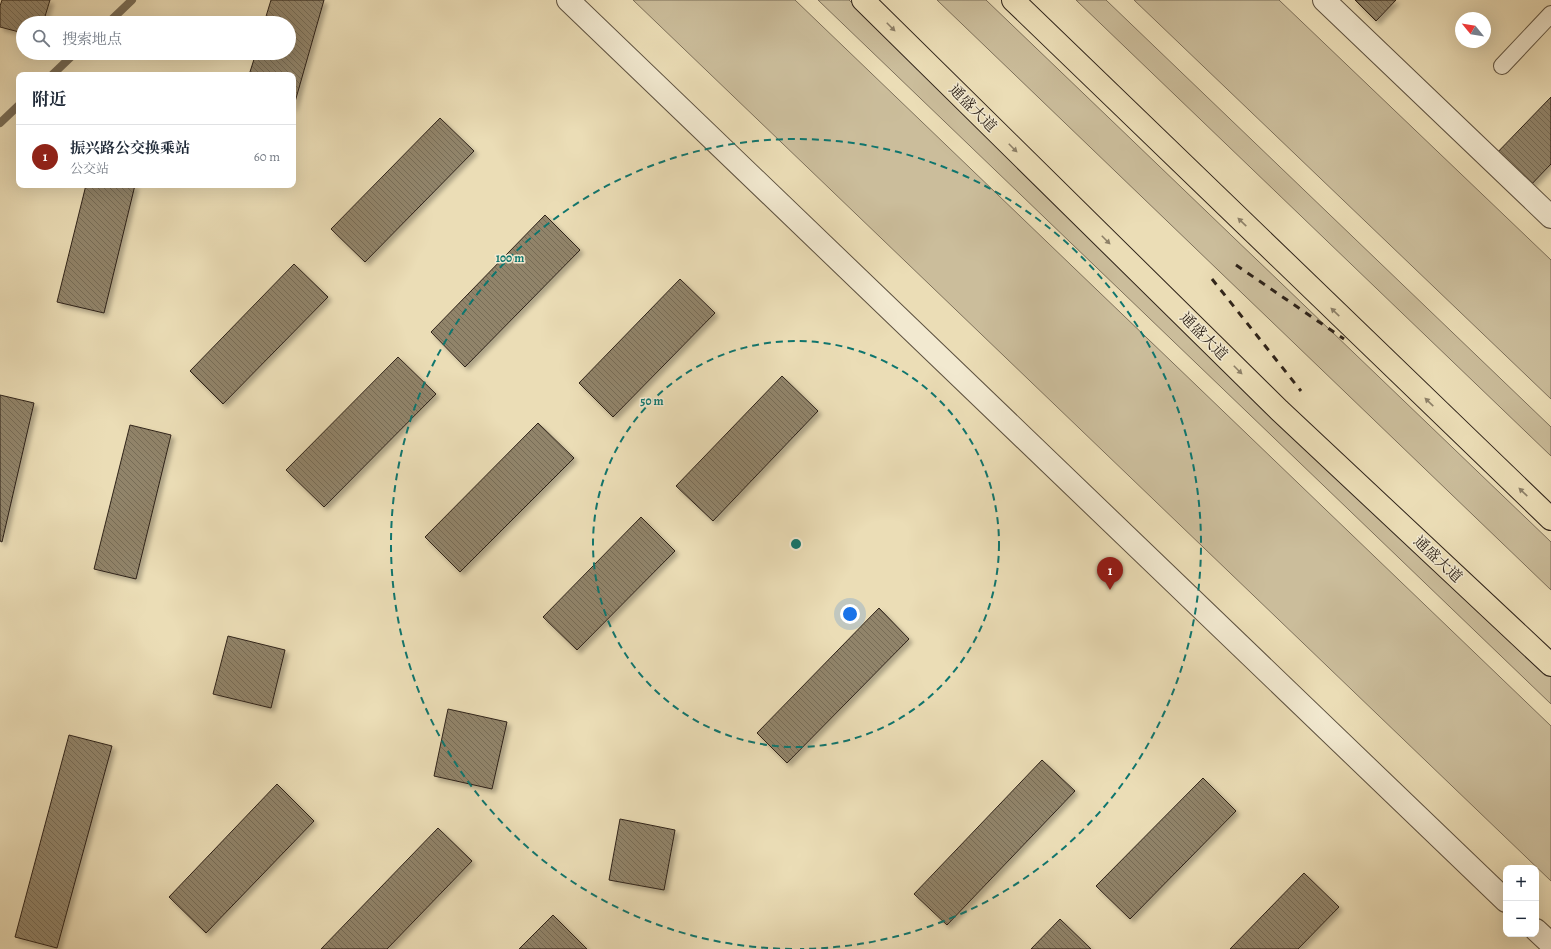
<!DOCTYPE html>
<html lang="zh">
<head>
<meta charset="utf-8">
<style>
	:root { --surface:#fff; --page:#f2f2f3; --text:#1f2937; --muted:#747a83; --line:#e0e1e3; --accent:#8f2418 }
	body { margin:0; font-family:Alegreya,"Noto Serif SC",serif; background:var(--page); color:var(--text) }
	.controls { position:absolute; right:12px; bottom:12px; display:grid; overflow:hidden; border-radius:8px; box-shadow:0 4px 16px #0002 }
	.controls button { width:36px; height:36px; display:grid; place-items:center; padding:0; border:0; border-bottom:1px solid var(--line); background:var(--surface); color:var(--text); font:20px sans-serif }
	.compass { position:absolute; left:1455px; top:12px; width:36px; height:36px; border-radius:50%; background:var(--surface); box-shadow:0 4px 16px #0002; rotate:300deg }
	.you { position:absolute; left:850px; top:614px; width:14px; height:14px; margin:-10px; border:3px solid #fff; border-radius:50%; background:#1a73e8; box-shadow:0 0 0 6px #1a73e833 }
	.badge { display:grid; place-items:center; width:26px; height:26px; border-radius:50%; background:var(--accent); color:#fff; font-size:13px; font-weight:700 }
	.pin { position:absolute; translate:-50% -33px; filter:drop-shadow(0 1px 2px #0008) }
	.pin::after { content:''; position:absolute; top:21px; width:14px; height:12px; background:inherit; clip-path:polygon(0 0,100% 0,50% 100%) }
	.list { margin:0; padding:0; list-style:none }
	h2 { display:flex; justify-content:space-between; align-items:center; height:52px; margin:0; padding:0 16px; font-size:17px }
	h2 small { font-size:13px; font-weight:400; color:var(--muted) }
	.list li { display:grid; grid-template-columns:26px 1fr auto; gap:12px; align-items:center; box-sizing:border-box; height:64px; padding:0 16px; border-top:1px solid var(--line) }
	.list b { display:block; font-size:15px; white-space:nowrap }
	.list p { margin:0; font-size:13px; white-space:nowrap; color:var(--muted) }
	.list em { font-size:13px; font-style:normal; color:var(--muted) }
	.icon { flex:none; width:22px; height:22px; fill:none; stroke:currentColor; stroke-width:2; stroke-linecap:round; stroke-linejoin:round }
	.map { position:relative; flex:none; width:1551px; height:949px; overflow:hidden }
	.search { position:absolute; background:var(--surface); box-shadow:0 4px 16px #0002; left:16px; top:16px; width:280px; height:44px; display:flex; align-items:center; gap:10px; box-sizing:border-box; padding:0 14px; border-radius:22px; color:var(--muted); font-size:15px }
	.panel { position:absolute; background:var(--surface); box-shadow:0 4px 16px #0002; left:16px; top:72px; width:280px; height:116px; border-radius:8px }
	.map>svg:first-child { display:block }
	.green { fill:#cbbd9b; stroke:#7d705a }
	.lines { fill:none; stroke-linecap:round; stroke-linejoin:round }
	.stream { stroke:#796d57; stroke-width:8 }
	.building { fill:url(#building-back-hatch); stroke:#2f2319; filter:url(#shadow) }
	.service-casing { stroke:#5e5240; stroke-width:18 }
	.tertiary-casing { stroke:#5e5240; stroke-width:24 }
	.primary-casing { stroke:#2f2319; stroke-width:24 }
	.service { stroke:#f2e9d0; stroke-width:16 }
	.tertiary { stroke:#f2e9d0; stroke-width:22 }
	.primary { stroke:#ebddb6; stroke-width:22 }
	.rail { stroke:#2f2319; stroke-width:3; stroke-dasharray:7 7; stroke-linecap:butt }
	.oneway { fill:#8d8068 }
	.ring { fill:none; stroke:#0f766e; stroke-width:2; stroke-dasharray:7 5 }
	.labels { text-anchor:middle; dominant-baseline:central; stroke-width:3; stroke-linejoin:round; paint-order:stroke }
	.street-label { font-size:15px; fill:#2f2319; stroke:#f2e9d0 }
	.centre { fill:#0f766e; stroke:#f2e9d0; stroke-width:2 }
	.ring-label { font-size:12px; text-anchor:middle; font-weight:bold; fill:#0f766e; stroke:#f2e9d0; stroke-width:3; stroke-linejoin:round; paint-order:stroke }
</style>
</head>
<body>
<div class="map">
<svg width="1551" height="949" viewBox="0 0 1551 949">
	<defs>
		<pattern id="building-back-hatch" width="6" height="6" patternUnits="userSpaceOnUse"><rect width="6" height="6" fill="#91846b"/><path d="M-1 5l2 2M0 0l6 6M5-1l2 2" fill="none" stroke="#776c57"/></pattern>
		<filter id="shadow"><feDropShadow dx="3.5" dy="3.5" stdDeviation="2" flood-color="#0004"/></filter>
	</defs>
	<rect width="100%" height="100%" fill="#ebddb6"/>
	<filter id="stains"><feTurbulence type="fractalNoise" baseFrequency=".005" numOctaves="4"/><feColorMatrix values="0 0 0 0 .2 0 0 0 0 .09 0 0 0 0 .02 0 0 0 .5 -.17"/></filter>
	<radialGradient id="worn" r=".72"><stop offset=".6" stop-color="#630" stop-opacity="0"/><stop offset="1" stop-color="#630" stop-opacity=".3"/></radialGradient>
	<g class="green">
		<polygon points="633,0 795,0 1551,726 1551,881"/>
		<polygon points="818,0 849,0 1551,674 1551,704"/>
		<polygon points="937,0 986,0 1551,542 1551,590"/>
		<polygon points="1076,0 1106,0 1551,427 1551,456"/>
		<polygon points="1134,0 1279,0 1551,260 1551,399"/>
	</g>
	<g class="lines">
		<g class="stream">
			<polyline points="108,23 132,0"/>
			<polyline points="52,75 75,53"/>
			<polyline points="0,123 19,105"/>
		</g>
	</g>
	<g class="building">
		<polygon points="2,0 50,0 43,23 23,23 23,33 0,27 0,6"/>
		<polygon points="271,0 324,0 293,109 293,75 249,75 256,53 289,53 289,23 264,23"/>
		<polygon points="1355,0 1396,0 1376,21"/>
		<polygon points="1551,97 1551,164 1526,190 1492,158"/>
		<polygon points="440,118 474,151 365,262 331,229"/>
		<polygon points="86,185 135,185 104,313 57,302"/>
		<polygon points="545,215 580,250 465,367 431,332"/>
		<polygon points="294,264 328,297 223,404 190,371"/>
		<polygon points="680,279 715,313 613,417 579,383"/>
		<polygon points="398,357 436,394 324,507 286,470"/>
		<polygon points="782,376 818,411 713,521 676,486"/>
		<polygon points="0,395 34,403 2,542 0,541"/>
		<polygon points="538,423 574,458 460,572 425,537"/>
		<polygon points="130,425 171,435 136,579 94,569"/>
		<polygon points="641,517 675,551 577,650 543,617"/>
		<polygon points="879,608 909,639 787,763 757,733"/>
		<polygon points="228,636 285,650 271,708 213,694"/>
		<polygon points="448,709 507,722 492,789 434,776"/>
		<polygon points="69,735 112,746 57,948 15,937"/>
		<polygon points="1042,760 1075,791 947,925 914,894"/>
		<polygon points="1203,778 1236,811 1130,919 1096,886"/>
		<polygon points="277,784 314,821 206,933 169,897"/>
		<polygon points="620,819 675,830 664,890 609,880"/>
		<polygon points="438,828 472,861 387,949 321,949"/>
		<polygon points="1304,873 1339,907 1298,949 1230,949"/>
		<polygon points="553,915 587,949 519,949"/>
		<polygon points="1060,919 1091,949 1031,949"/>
	</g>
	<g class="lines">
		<g class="service-casing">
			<polyline id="service" points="1502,66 1551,14"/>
		</g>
		<g class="tertiary-casing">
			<g id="tertiary">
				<polyline points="568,0 1506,901"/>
				<polyline points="1324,0 1551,217"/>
				<polyline points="1536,930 1551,944"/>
			</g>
		</g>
		<g class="primary-casing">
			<g id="primary">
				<polyline points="863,0 1279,410 1551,665"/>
				<polyline points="1013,0 1551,519"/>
			</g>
		</g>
		<use href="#service" class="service"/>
		<use href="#tertiary" class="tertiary"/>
		<use href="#primary" class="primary"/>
		<g class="rail">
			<polyline points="1236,265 1344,339"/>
			<polyline points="1212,279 1301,391"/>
		</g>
	</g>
	<defs><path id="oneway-solid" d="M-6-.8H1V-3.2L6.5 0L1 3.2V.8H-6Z"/></defs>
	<g class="oneway">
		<use href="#oneway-solid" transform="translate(891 27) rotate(45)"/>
		<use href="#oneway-solid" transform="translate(1013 148) rotate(45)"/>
		<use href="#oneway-solid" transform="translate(1242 222) rotate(-136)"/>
		<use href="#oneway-solid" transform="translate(1106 240) rotate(45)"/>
		<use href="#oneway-solid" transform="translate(1335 312) rotate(-136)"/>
		<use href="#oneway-solid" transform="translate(1238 370) rotate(45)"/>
		<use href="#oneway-solid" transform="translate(1429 402) rotate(-136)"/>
		<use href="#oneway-solid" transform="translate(1523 492) rotate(-136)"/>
	</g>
	<g class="ring">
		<circle cx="796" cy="544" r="203"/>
		<path d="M792 949A405 405 0 1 1 800 949"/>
	</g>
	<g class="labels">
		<g class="street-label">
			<text transform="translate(973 108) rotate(45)">通盛大道</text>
			<text transform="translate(1204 336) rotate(45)">通盛大道</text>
			<text transform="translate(1438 559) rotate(43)">通盛大道</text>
		</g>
	</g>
	<circle cx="796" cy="544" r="6" class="centre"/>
	<g class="ring-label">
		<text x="510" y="262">100 m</text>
		<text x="652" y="405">50 m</text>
	</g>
	<rect width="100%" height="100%" filter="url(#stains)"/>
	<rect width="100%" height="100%" fill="url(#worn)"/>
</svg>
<div class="controls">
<button>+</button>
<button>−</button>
</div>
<svg class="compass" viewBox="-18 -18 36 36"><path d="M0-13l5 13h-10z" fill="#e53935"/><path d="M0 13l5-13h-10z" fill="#747a83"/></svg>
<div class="you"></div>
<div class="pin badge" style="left:1110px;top:590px">1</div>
<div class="search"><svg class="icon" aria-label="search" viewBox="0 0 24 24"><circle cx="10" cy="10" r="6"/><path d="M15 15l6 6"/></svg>搜索地点</div>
<section class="panel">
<h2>附近<small></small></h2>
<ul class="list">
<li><span class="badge">1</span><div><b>振兴路公交换乘站</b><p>公交站</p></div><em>60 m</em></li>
</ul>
</section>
</div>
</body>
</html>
